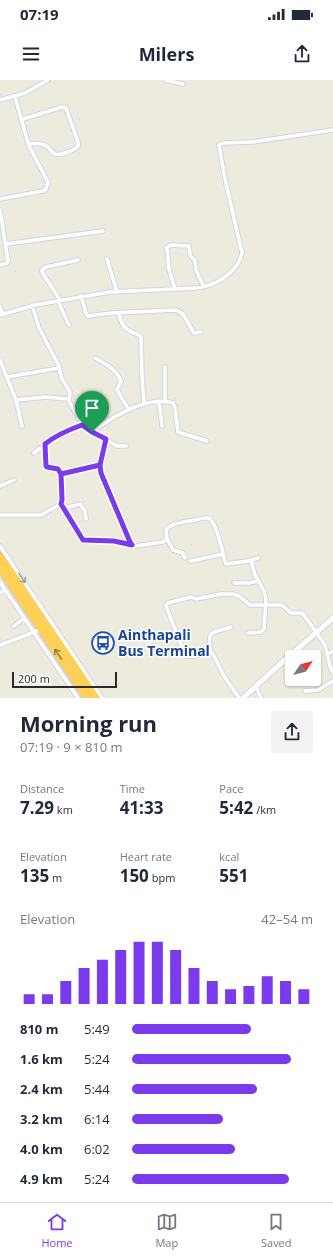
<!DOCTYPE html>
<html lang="en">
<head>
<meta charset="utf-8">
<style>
  body { margin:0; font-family:"Open Sans",sans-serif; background:#f2f2f3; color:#1f2937; height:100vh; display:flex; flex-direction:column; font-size:15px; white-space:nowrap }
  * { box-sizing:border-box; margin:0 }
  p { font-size:13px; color:#747a83 }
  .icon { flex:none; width:22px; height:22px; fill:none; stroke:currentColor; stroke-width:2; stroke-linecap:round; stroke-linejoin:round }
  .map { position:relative; height:618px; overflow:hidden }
  .drawer { display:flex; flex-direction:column; background:#fff; flex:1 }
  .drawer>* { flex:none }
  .needle { width:26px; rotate:55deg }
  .buttons { position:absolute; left:285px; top:570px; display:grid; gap:8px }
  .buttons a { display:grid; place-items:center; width:36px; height:36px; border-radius:4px; background:#fff; box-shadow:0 1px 3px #0004; font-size:20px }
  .scale { position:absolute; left:12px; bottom:10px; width:105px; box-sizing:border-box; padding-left:4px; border:2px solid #2b2b2b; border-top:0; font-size:11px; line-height:14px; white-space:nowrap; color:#2b2b2b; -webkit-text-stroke:3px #fff; paint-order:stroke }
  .pin { position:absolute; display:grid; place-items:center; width:34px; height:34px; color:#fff; margin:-41px -17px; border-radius:50% 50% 50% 0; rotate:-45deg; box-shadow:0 0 4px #0007 }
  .pin .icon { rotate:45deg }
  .round { display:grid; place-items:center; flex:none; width:42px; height:42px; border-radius:4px; background:#f2f2f3 }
  .summary { display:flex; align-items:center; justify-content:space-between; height:68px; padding:0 20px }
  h1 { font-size:22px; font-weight:700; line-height:30px }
  .stats { display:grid; grid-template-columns:repeat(3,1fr); gap:6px; height:68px; padding:4px 20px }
  .stats div { display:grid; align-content:center }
  .stats b { font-size:17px; font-weight:700 }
  .stats small { font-size:11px; font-weight:400 }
  .stats p { font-size:11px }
  .chart { height:112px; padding:8px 20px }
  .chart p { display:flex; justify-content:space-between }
  .chart svg { width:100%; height:72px; margin-top:4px; stroke:#7c3aed; stroke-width:6 }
  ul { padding:0 20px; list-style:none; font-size:13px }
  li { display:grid; grid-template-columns:64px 48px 1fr; align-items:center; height:30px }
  li i { height:10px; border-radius:5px; background:#7c3aed }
  .status { display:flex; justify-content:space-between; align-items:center; height:28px; padding:0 20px; background:#fff; direction:ltr }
  .status svg { height:11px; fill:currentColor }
  header { display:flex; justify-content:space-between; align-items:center; height:52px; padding:0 20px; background:#fff; font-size:18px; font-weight:700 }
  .tabs { display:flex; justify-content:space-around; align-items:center; height:56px; border-top:1px solid #e0e1e3; background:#fff; font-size:11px; color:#747a83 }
  .tabs a { display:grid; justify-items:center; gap:2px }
  .tabs .current { color:#7c3aed }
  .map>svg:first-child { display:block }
</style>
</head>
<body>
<div class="status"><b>07:19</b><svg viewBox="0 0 49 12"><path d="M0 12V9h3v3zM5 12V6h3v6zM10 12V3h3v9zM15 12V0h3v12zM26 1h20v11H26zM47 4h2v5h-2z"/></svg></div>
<header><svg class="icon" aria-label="menu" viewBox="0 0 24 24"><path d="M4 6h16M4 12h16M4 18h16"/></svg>Milers<svg class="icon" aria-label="share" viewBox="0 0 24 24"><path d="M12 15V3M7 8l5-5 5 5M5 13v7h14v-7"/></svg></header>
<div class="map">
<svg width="333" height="618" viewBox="0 0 333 618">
  <rect width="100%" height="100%" fill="#edebdd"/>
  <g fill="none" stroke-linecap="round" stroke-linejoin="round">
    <g stroke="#d4d2e4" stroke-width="5.5">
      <path id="street" d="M165 0 183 4
        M0 20 25 13 48 0
        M23 39 62 27 66 28 78 62V66C75 70 60 76 55 74 52 73 50 69 48 67 42 63 36 63 29 64
        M0 119 43 111 46 109 48 102 29 66 15 17
        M0 130 8 181 7 183 0 185
        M6 164 103 151
        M107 179 117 212
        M175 209 169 189 167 169V167L171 165 189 166 190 175 195 181 196 190 204 207
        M81 216 86 233 88 236 112 233 176 230 183 234 194 253 201 252
        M60 220 42 192V190L46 187 78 180
        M58 221 69 245
        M32 225 39 248 59 286 61 297 70 312 69 321 82 345 117 366H126
        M0 227 3 235
        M119 233C120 241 124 249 132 252 136 254 138 254 141 257L142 297 144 324
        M0 235 35 225 110 212 196 208C215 206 238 193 242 173L225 99 219 65 223 63 253 62 333 50
        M95 278C106 284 117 290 121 301L117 310 129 330
        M0 280 16 320 22 346
        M165 287V322
        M7 297 59 288
        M16 320 46 317 68 319
        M159 322 162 346
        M92 352C112 337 148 315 173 323L175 327 178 352 207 361
        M106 359 100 388 131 464 135 466 163 462 167 459 166 450C170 444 182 442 189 441 194 441 203 437 208 438 217 440 223 476 226 484L248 481 258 478
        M34 373 59 354 82 345
        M61 394 100 385
        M0 406 14 400
        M61 424 83 460 114 461 131 465
        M63 426 65 428 80 424 85 431 86 439
        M0 435H41L61 424 62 420 61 394 58 389 47 387 46 386 45 363
        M167 459 173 470 183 473 185 478
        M0 466 102 618
        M191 481 223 474
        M0 502 78 618
        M234 503H249L258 501
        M0 513 5 510
        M14 546 24 538
        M248 553 261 552 264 549 266 520 264 511 255 495 251 480
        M0 565 42 549
        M211 573C206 550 212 553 231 547
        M328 574 333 571
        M256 607 261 618
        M305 611 318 610 333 601
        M239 618 224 596 213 574C204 570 194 580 185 575L166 526 168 523 191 517 196 519 221 514H233L239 516 250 525H282L291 533H301L304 535 325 565 330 586 333 593"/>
    </g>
    <g stroke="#d4d2e4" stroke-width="7">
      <path id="secondary" d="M243 618 279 585 333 538"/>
    </g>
    <g stroke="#ccc" stroke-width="9">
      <path id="highway" d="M0 476 96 618
        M0 488 87 618"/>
    </g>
    <use href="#street" stroke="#fff" stroke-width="3.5"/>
    <use href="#secondary" stroke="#fff" stroke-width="5"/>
    <use href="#highway" stroke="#ffd056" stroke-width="7"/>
  </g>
  <defs><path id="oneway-shaft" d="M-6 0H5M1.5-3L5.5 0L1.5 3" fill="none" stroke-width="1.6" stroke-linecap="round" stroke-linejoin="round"/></defs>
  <use stroke="#a0a0a0" href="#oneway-shaft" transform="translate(22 498) rotate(56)"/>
  <use stroke="#957e40" href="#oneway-shaft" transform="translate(58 574) rotate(-124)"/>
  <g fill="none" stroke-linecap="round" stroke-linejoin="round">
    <g stroke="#fff" stroke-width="8">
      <path id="route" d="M92 352 82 345C68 350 56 355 45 364L46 386 47 387 58 389 61 394 100 385 101 393 106 405 130 462 132 465 114 461 83 460 61 424 62 420 61 394 100 385 106 359 92 352"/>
    </g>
    <use href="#route" stroke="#7c3aed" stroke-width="5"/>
  </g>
  <defs>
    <g id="bus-ring" transform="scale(1.15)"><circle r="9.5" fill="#fff" stroke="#1a4fb4" stroke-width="1.5"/><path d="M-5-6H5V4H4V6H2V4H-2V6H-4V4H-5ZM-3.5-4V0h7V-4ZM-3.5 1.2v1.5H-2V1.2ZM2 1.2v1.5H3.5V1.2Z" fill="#1a4fb4"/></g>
  </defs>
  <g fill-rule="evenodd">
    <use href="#bus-ring" x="103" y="563"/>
  </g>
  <g text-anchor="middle" stroke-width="3" stroke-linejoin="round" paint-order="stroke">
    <g font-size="14" font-weight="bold" fill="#164399" stroke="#fff" text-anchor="start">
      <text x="118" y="560">Ainthapali<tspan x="118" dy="16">Bus Terminal</tspan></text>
    </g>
  </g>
</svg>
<div class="buttons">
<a><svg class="needle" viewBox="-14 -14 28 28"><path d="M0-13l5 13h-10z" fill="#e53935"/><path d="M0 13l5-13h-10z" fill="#747a83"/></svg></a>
</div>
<div class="scale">200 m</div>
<div class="pin" style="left:92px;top:352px;background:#1e9e55"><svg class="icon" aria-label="arrive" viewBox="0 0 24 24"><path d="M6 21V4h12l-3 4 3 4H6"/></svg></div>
</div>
<section class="drawer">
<div class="summary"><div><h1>Morning run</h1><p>07:19 · 9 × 810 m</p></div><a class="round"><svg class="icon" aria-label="share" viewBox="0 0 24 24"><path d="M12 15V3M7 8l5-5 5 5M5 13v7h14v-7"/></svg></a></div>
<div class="stats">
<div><p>Distance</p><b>7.29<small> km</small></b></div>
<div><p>Time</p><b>41:33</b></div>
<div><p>Pace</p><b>5:42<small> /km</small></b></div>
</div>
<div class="stats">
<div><p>Elevation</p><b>135<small> m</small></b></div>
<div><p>Heart rate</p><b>150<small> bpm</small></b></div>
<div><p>kcal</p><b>551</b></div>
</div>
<div class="chart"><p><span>Elevation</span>42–54 m</p>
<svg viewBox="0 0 160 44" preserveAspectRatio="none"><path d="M5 44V38M15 44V38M25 44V30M35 44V22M45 44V17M55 44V11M65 44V6M75 44V6M85 44V11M95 44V22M105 44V30M115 44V35M125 44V33M135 44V27M145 44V30M155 44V35"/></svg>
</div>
<ul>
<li><b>810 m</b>5:49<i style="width:66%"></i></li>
<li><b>1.6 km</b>5:24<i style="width:88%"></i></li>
<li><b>2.4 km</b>5:44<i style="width:69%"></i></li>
<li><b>3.2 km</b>6:14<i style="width:50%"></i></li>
<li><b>4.0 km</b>6:02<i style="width:57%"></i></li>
<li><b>4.9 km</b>5:24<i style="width:87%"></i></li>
</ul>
</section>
<nav class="tabs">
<a class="current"><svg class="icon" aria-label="home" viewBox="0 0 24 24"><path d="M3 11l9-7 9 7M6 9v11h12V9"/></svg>Home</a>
<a><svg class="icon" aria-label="map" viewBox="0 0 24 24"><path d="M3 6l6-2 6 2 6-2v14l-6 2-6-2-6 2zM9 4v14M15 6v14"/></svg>Map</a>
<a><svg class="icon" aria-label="saved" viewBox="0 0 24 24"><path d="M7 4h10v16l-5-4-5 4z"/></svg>Saved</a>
</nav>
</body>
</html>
